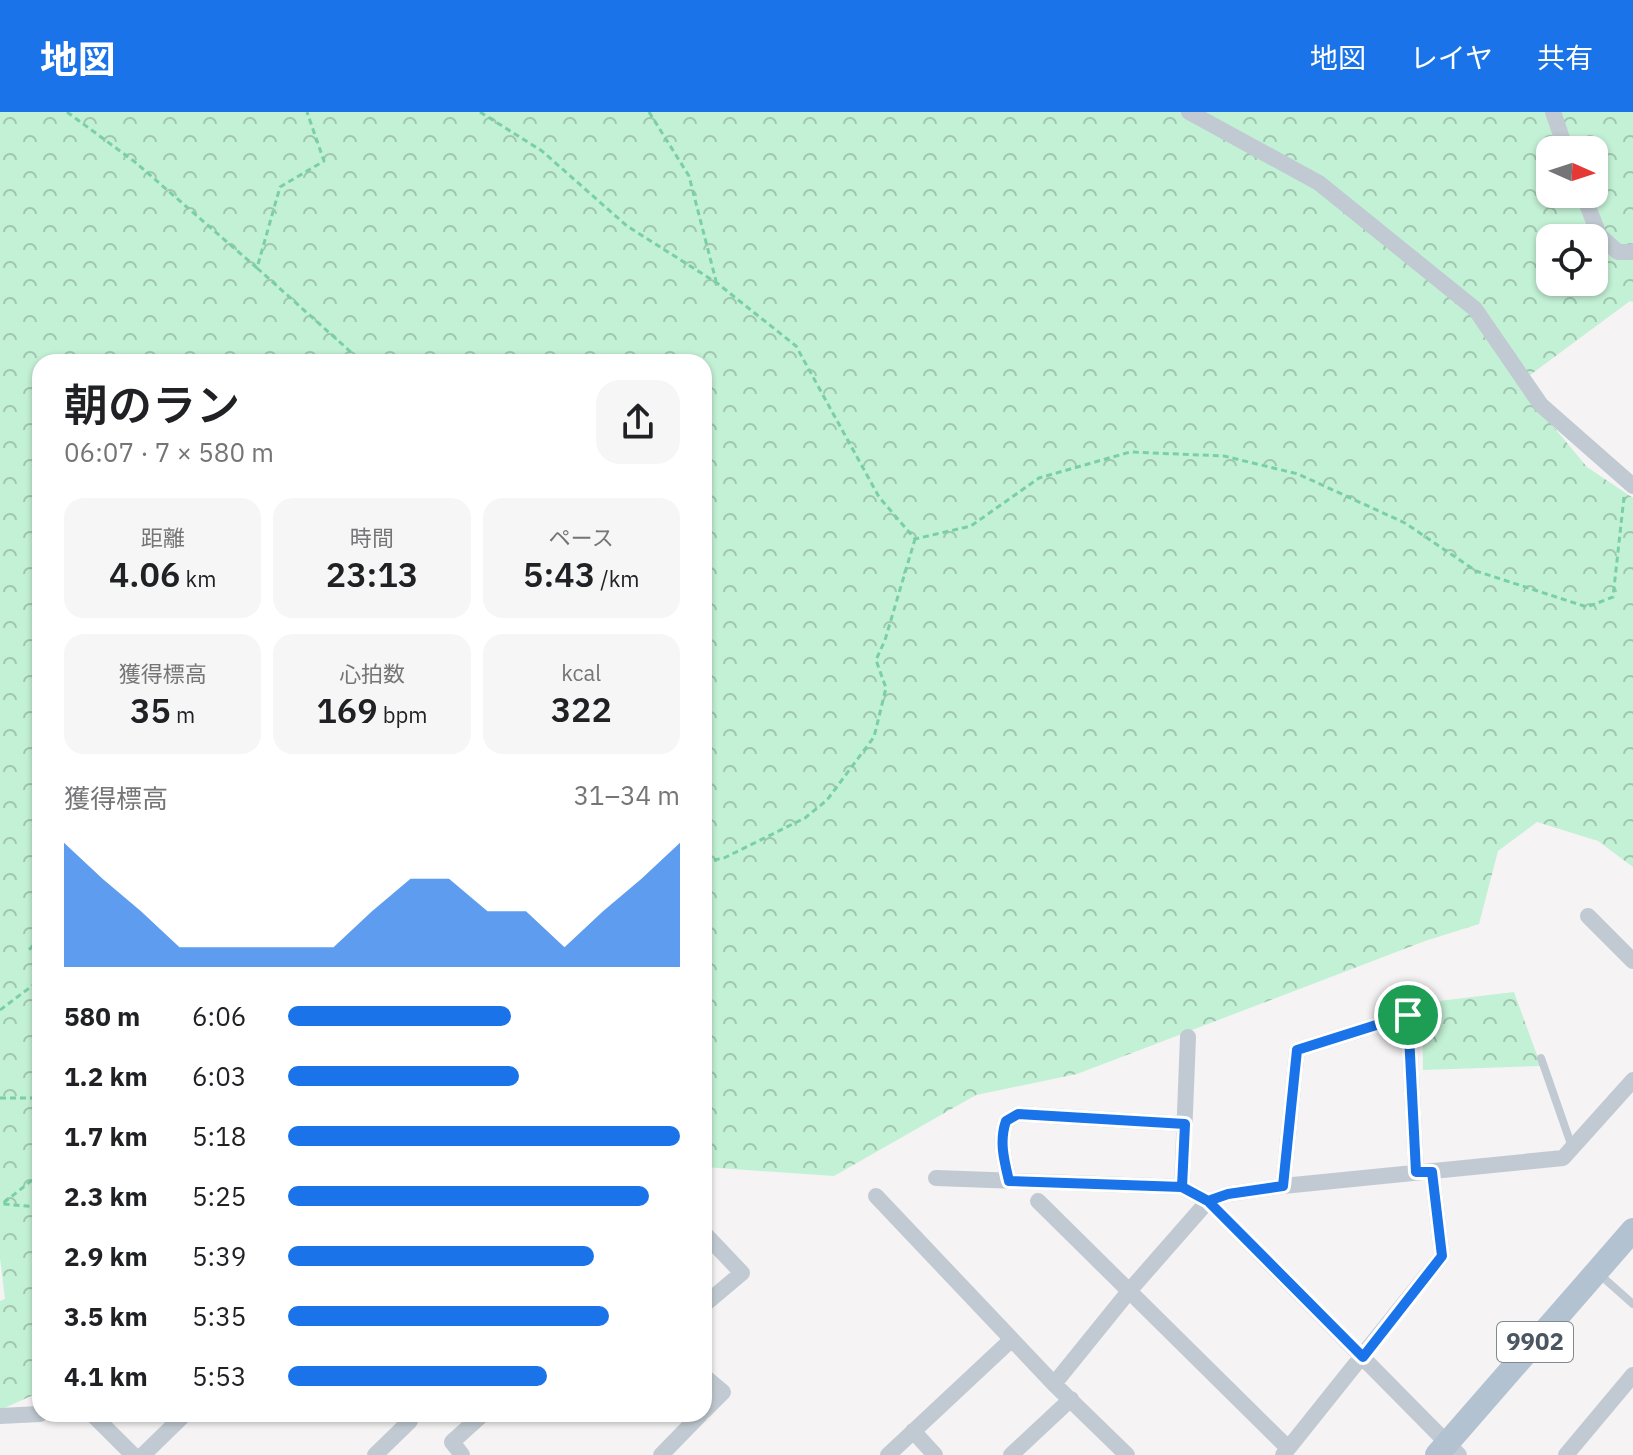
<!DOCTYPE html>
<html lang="ja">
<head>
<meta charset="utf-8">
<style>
  body { margin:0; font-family:"IBM Plex Sans","Noto Sans JP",sans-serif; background:#f6f6f6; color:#202124; height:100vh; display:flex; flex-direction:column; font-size:30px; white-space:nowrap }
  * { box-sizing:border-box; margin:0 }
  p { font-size:26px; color:#757577 }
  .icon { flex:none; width:44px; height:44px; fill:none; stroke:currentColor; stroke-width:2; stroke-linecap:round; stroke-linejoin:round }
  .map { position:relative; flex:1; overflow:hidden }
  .panel { position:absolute; left:32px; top:242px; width:680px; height:1068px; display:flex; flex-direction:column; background:#fff; border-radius:24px; box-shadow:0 2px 6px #0004 }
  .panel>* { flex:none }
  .needle { width:52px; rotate:93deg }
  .buttons { position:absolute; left:1536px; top:24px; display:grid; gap:16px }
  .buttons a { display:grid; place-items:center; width:72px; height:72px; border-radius:16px; background:#fff; box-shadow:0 2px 6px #0004; font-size:40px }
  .pin { position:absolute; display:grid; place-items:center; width:68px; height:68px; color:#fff; margin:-34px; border:4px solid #fff; border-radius:50%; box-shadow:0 2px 8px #0007 }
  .round { display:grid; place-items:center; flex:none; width:84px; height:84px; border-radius:24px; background:#f6f6f6 }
  .summary { display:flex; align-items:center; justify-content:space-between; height:136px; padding:0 32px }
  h1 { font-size:44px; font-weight:600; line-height:60px }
  .figures { display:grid; grid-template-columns:repeat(3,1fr); gap:12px; height:136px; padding:8px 32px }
  .figures div { display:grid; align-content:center; border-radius:20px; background:#f6f6f6; text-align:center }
  .figures b { font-size:34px; font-weight:600 }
  .figures small { font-size:22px; font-weight:400 }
  .figures p { font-size:22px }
  .chart { height:224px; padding:16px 32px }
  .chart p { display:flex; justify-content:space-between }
  .chart svg { width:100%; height:144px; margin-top:8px; fill:#1a73e8; opacity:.7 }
  ul { padding:0 32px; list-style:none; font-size:26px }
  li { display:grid; grid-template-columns:128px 96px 1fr; align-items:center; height:60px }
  li i { height:20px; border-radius:10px; background:#1a73e8 }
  header { display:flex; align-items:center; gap:48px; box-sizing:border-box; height:112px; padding:0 40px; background:#1a73e8; color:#fff }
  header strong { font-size:38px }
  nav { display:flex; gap:44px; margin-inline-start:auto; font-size:28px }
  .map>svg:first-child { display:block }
</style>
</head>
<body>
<header>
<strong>地図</strong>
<nav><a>地図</a><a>レイヤ</a><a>共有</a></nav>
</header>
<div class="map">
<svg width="1633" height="1343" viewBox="0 0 1633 1343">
  <defs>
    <pattern id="forest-crowns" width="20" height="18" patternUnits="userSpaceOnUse" patternTransform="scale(2)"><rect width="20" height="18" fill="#c3f1d5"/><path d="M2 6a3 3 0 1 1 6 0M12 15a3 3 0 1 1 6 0" fill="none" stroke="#a0c6b0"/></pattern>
  </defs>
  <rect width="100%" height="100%" fill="#f5f3f3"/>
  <path fill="url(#forest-crowns)" fill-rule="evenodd" d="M0 0H1633V190L1630 189 1518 272 1587 355 1633 386V755L1598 729 1537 710 1498 739 1479 812 1425 829 1077 962 976 983 834 1064 704 1055V250H40V1280L0 1298V1189L5 1187 0 1146ZM1550 38H1594V82H1550ZM1550 126H1594V170H1550Z
    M1514 880 1541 954 1423 958 1422 891Z"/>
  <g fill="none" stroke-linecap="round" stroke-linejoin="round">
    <path stroke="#7ad0a6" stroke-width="3" stroke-dasharray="6 4" stroke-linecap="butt" d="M67 0 135 50 257 156 280 75 324 49 307 0
      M480 0 542 39 627 114 717 171 796 234 879 385 915 427 971 414 1039 366 1130 340 1224 344 1298 362 1405 411 1476 459 1587 495 1613 485 1624 385
      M649 0 689 64 716 169
      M257 156 362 250
      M704 750 724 746 805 706 827 688 874 625 886 576 876 548 885 528 915 427
      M40 771 36 776 40 779
      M40 826 29 838 40 842
      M0 898 40 868
      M0 986H40
      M40 1062 2 1092 40 1095"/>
    <path stroke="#c1cad2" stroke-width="8" d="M1541 946 1572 1035
      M1598 1161 1633 1192"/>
    <path stroke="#c1cad2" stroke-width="16" d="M1189 0 1319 71 1475 197 1541 293 1633 374
      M1553 0 1566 38
      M1583 82 1599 123 1618 140H1633
      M1588 804 1633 849
      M936 1066 1182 1075 1208 1089 1228 1082 1283 1074 1563 1046 1633 968
      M1009 1069C1004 1048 999 1029 1006 1009L1018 1002 1185 1012
      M1283 1074 1297 938 1408 903 1416 1060
      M1182 1075 1188 925
      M876 1084 1054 1272 1127 1343
      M1038 1089 1288 1336
      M704 1121 742 1161 704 1193
      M704 1264 723 1280 704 1299
      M1054 1272 1130 1178 1208 1089 1459 1343
      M92 1302 133 1343
      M0 1304 40 1302
      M913 1319 935 1343
      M143 1343 185 1302
      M375 1343 410 1309
      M462 1343 452 1330 483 1302
      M661 1343 701 1302
      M888 1343 1011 1228
      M1011 1343 1071 1287
      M1283 1343 1442 1144 1432 1060
      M1566 1343 1633 1263"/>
    <path stroke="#b3c2d1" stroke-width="24" d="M1437 1343 1633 1118"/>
  </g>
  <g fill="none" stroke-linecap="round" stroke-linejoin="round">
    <g stroke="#fff" stroke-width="16">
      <path id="route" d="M1408 903 1297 938 1283 1074 1228 1082 1208 1089 1182 1075 1009 1069C1004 1048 999 1029 1006 1009L1018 1002 1185 1012 1182 1075 1208 1089 1363 1245 1442 1144 1432 1060H1416L1408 903"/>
    </g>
    <use href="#route" stroke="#1a73e8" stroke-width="10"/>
  </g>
  <g text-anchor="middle" stroke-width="7" stroke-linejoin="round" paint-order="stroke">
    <rect fill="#fff" stroke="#808990" stroke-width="2" x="1497" y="1210" width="76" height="40" rx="6"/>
    <g font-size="24" font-weight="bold" fill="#4a5661">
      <text x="1535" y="1238">9902</text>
    </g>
  </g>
</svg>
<div class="buttons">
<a><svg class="needle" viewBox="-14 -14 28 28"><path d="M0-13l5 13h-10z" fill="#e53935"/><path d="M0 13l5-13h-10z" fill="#757577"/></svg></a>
<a><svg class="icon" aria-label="locate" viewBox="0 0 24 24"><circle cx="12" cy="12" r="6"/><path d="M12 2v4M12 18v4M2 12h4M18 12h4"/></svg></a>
</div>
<div class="pin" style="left:1408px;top:903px;background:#1e9e55"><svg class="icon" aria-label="arrive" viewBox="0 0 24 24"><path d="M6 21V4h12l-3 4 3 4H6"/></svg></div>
<section class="panel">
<div class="summary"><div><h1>朝のラン</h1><p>06:07 · 7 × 580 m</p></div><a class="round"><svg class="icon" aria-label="share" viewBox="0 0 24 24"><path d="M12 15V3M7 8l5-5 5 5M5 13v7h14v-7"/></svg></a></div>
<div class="figures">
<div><p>距離</p><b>4.06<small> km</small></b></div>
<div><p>時間</p><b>23:13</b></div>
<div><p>ペース</p><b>5:43<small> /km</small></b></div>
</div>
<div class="figures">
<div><p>獲得標高</p><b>35<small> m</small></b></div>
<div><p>心拍数</p><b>169<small> bpm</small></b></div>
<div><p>kcal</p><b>322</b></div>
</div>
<div class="chart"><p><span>獲得標高</span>31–34 m</p>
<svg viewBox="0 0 160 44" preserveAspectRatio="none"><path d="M0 44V6L10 17L20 27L30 38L40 38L50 38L60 38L70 38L80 27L90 17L100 17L110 27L120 27L130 38L140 27L150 17L160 6V44z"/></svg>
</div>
<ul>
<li><b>580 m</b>6:06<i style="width:57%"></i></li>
<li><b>1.2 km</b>6:03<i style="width:59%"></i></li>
<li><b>1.7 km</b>5:18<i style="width:100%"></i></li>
<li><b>2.3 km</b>5:25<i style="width:92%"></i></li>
<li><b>2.9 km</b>5:39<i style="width:78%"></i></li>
<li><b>3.5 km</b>5:35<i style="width:82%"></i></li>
<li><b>4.1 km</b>5:53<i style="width:66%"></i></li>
</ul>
</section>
</div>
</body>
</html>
